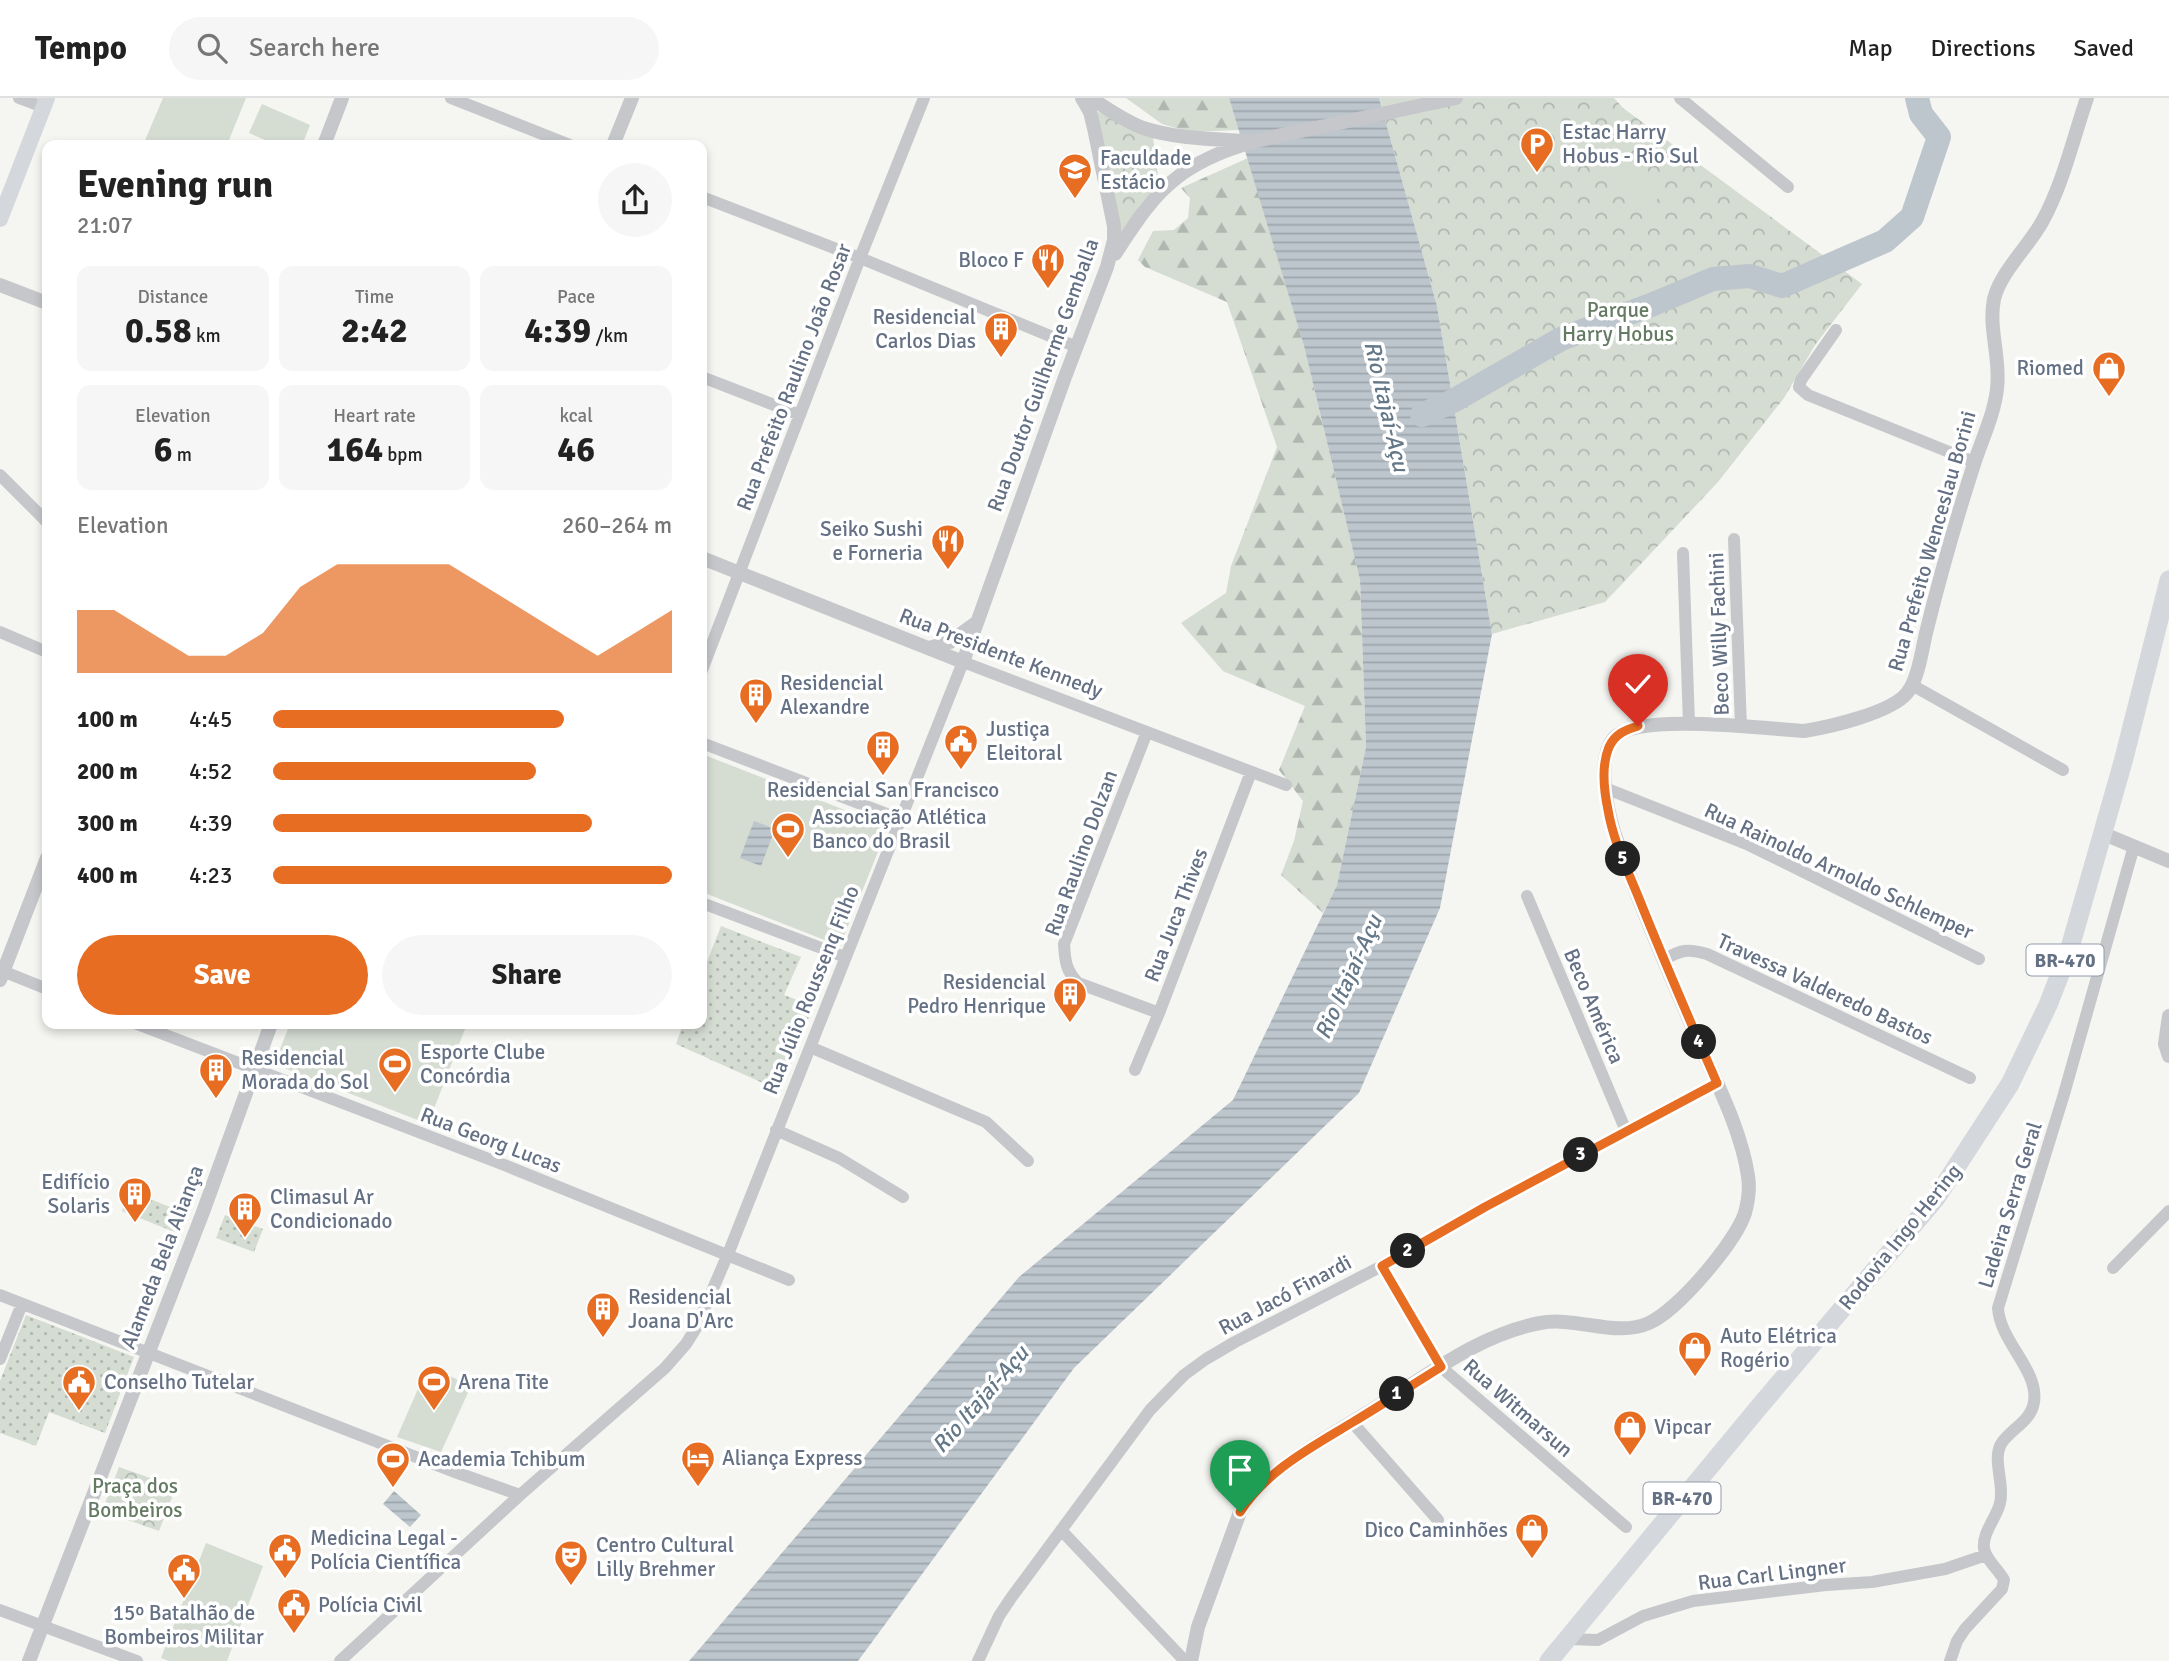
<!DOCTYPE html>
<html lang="en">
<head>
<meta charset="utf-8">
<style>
  body { margin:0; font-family:Signika,sans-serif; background:#f6f6f6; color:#222; height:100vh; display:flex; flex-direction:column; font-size:26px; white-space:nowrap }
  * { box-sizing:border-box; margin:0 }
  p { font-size:23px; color:#767676 }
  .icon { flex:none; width:38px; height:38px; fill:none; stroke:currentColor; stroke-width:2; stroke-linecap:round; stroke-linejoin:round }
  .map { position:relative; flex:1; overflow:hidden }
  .side { position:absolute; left:42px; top:42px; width:665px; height:889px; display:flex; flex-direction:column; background:#fff; border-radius:14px; box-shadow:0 4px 10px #0003 }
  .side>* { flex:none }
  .pin { position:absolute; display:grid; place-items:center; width:60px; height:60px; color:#fff; margin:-72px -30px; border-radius:50% 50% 50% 0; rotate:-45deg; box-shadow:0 0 7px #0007 }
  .pin .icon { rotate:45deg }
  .km { position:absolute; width:35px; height:35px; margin:-18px; border-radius:50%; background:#222; color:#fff; font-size:19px; line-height:35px; text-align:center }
  .round { display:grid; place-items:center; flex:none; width:74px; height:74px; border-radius:37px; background:#f6f6f6 }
  .overview { display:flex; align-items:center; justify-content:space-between; height:119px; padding:0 35px }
  h1 { font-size:38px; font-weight:800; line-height:52px }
  .figures { display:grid; grid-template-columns:repeat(3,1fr); gap:10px; height:119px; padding:7px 35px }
  .figures div { display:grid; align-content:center; border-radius:14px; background:#f6f6f6; text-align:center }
  .figures b { font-size:35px; font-weight:800 }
  .figures small { font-size:19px; font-weight:400 }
  .figures p { font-size:19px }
  .chart { height:196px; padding:14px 35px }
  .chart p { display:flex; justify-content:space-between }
  .chart svg { width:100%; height:126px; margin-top:7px; fill:#e66d21; opacity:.7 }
  .cta { display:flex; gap:14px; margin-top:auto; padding:14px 35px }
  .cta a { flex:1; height:80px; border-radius:42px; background:#e66d21; color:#fff; font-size:28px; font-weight:800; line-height:80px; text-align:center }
  .cta a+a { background:#f6f6f6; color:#222 }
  ul { padding:0 35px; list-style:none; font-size:23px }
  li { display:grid; grid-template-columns:112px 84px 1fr; align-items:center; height:52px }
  li i { height:18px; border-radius:9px; background:#e66d21 }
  header { display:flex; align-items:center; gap:42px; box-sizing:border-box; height:98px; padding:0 35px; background:#fff; border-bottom:2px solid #e0e0e0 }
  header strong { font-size:33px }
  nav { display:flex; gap:38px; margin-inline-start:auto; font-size:24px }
  .search { width:490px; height:63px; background:#f6f6f6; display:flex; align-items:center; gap:18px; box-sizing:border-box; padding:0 24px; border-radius:38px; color:#767676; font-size:26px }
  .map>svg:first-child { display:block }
</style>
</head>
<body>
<header>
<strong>Tempo</strong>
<div class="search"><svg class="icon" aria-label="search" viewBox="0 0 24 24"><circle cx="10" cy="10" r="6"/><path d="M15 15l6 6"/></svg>Search here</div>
<nav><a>Map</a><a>Directions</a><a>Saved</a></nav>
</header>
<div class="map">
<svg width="2169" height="1563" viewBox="0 0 2169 1563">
  <defs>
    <pattern id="grass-dots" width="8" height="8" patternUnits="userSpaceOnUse" patternTransform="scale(1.75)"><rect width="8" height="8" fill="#d5dcd2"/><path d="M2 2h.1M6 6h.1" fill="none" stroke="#b0b7b0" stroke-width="1.8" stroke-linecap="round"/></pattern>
    <pattern id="forest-firs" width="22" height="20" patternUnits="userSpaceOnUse" patternTransform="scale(1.75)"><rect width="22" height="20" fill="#d5dcd2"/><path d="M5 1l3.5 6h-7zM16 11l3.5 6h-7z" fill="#b0b7b0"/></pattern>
    <pattern id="park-crowns" width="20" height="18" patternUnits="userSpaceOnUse" patternTransform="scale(1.75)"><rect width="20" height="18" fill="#d5dcd2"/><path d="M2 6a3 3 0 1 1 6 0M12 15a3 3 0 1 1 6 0" fill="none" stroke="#b0b7b0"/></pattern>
    <pattern id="water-rules" width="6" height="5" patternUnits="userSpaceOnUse" patternTransform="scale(1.75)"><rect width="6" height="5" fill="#bec6cd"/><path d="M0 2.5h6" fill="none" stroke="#9ea5ac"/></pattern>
  </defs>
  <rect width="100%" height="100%" fill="#f5f5f1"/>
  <path fill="url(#grass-dots)" d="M721 828 801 859 784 897 813 908 781 993 676 946 683 926H702V877Z
    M130 1093 185 1115 177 1135 122 1113Z
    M225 1117 263 1131 254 1154 216 1140Z
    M26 1217 134 1259 105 1335 49 1314 36 1348 0 1335V1283Z"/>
  <path fill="url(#forest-firs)" d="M1126 0H1229L1239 32 1189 34 1162 26Z
    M1248 60 1304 248 1360 482 1366 649 1337 787 1323 815 1281 777 1294 743 1303 703 1279 672 1305 608 1223 573 1181 525 1226 495 1231 468 1277 349 1227 204 1145 169 1138 162 1153 133 1174 132 1188 120 1190 100 1181 90Z"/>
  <path fill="url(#park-crowns)" d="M1379 0H1614L1623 10 1862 186 1815 247 1784 300 1718 384 1605 504 1492 536 1437 208Z
    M1096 13 1153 39 1159 86 1140 107 1118 149 1119 127 1101 30 1094 15Z
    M119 1369 176 1389 159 1433 102 1413Z"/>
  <path fill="#d5dcd2" d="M163 0H246L227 47H143Z
    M262 6 310 27 302 47H277L249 35Z
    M1628 53 1667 92 1643 115 1604 75Z
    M702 656 888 729 840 848 702 794Z
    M290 926H467L428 1026 274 966Z
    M428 1268 471 1288 441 1354 397 1339Z
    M206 1445 263 1468 227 1563H169L161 1560Z"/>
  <path fill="url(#water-rules)" d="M1229 0H1379L1437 208 1492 536 1440 810 1359 995 1074 1270 858 1563H689L1019 1179 1233 1002 1337 787 1366 649 1360 482 1304 248Z
    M754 723 775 731 761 768 740 760Z
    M394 1393 421 1417 410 1429 383 1406Z"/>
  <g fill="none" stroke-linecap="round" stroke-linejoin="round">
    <path stroke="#bec6cd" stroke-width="24" d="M1422 317 1453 303 1561 241 1651 207 1713 181 1750 178 1782 188 1885 143 1912 119 1939 39 1921 16 1917 0"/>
    <path stroke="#c5c7cb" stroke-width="12" d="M19 0 43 9
      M451 0 570 47
      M1680 0 1788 89
      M702 99 860 160 1077 249
      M1836 232 1801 282 1799 289 1808 297 1974 364
      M702 279 800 317
      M0 377 47 424
      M1734 441 1741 629
      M1683 455 1689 626
      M0 534 47 554
      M702 572 860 160 924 0
      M1912 587 2063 672
      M1147 634 1064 846C1065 863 1066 873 1078 885L1159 915
      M702 645 900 721
      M1605 690 1749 747 1979 861
      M1527 798 1626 1033
      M702 805 845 859
      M1663 862C1681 852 1687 850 1707 856L1970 980
      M0 872 47 891
      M137 926 507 1068 789 1182
      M810 949 986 1024 1028 1063
      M1135 972 1159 915 1251 674
      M776 1032 839 1060 903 1099
      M1382 1168 1441 1269 1626 1429
      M2113 1170 2169 1113
      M0 1197 452 1373 520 1397
      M0 1261 22 1206
      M1352 1324 1438 1422
      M1061 1432 1185 1563
      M0 1512 137 1563
      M1567 1541 1598 1542 1643 1518 1693 1503 1826 1487 1872 1484 1945 1471 1986 1457
      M340 1563 520 1397 665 1270 686 1246 696 1230 728 1156 963 564 1286 687
      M978 1563 999 1518 1011 1500 1150 1312 1184 1277 1206 1261 1235 1244 1382 1168 1485 1109 1717 985
      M1950 1563 1957 1543 1965 1531 2002 1491 2004 1482C1999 1472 1985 1461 1984 1450 1982 1435 1997 1419 2000 1405 2005 1387 1992 1362 2001 1346 2010 1331 2031 1324 2034 1304 2039 1272 2000 1244 1998 1210L2064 996 2134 748"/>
    <path stroke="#c5c7cb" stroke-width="14" d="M1091 0C1107 11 1125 23 1143 30 1177 41 1212 41 1247 43
      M324 47 342 0
      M613 47 632 0
      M1115 156C1134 127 1151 99 1179 78 1221 47 1275 38 1325 28 1369 19 1412 9 1456 0
      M0 187 47 205
      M702 460 963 564 1065 279 1107 169 1114 142V128L1094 30 1090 14 1082 0
      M929 550 950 544 976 525
      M2104 736 2169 763
      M0 882 47 760
      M2169 918 2165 946 2169 958
      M29 1563 203 1114 271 926
      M1191 1563 1198 1529 1240 1414C1247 1404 1253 1394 1263 1385 1297 1355 1338 1333 1377 1309 1428 1277 1480 1236 1540 1225 1576 1218 1616 1240 1649 1225 1678 1212 1735 1145 1745 1115 1748 1104 1750 1090 1748 1078 1741 1031 1716 984 1697 940 1668 872 1638 804 1614 734 1607 710 1596 662 1614 640 1636 614 1768 631 1804 633 1829 629 1891 615 1907 595 1918 582 1922 552 1926 535 1940 478 1956 422 1974 366 1982 341 1994 317 1997 291 2001 260 1988 231 1994 201 2000 175 2028 149 2042 124 2063 86 2073 41 2087 0"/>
    <path stroke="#d4d7dc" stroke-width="16" d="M0 121 47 0"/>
    <path stroke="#d4d7dc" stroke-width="19" d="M1549 1563 1759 1309 1936 1100 2010 986 2048 907 2069 853 2123 664 2169 482"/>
  </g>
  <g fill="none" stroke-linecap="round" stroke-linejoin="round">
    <g stroke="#fff" stroke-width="14">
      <path id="route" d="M1240 1414C1267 1372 1312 1349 1353 1324 1383 1306 1412 1287 1441 1269L1382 1168 1485 1109 1717 985C1690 923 1663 861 1638 798 1627 771 1613 742 1608 712 1604 693 1601 668 1609 649 1615 636 1625 632 1638 628"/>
    </g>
    <use href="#route" stroke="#e66d21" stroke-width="9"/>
  </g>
  <defs>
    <g id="parking-pin" transform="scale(1.75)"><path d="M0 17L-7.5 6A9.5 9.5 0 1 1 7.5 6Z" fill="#e66d21" stroke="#fff"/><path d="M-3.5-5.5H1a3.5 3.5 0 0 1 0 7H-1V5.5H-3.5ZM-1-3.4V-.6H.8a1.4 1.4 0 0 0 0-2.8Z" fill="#fff"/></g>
    <g id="university-pin" transform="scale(1.75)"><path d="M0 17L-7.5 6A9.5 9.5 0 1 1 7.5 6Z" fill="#e66d21" stroke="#fff"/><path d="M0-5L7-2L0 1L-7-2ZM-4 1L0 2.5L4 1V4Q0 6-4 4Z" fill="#fff"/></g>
    <g id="restaurant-pin" transform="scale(1.75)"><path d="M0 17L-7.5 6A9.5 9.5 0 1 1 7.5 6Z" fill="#e66d21" stroke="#fff"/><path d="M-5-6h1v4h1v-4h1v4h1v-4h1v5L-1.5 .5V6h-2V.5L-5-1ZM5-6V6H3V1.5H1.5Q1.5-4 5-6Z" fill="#fff"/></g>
    <g id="building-pin" transform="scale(1.75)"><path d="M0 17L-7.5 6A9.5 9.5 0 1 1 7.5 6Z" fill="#e66d21" stroke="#fff"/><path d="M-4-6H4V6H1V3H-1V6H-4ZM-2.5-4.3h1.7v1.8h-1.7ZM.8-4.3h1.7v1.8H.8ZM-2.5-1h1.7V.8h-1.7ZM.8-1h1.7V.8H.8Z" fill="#fff"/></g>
    <g id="shop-pin" transform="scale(1.75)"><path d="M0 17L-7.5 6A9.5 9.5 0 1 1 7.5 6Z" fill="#e66d21" stroke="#fff"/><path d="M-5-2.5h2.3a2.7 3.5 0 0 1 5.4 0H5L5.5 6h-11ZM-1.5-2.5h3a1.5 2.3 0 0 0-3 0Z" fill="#fff"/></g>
    <g id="civic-pin" transform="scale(1.75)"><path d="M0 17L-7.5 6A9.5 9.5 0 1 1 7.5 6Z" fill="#e66d21" stroke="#fff"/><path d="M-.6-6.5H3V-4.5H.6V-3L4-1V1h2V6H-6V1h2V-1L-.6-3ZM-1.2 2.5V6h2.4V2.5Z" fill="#fff"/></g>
    <g id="stadium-pin" transform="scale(1.75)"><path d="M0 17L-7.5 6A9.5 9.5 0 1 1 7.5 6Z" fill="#e66d21" stroke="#fff"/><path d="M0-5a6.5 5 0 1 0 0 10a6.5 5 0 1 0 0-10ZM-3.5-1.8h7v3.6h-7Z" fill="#fff"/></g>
    <g id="hotel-pin" transform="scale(1.75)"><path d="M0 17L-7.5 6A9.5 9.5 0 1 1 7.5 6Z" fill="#e66d21" stroke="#fff"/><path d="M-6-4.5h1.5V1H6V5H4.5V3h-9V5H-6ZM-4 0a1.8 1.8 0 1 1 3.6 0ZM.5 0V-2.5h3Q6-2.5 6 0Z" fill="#fff"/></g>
    <g id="theatre-pin" transform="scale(1.75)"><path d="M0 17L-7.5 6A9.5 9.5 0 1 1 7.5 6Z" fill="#e66d21" stroke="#fff"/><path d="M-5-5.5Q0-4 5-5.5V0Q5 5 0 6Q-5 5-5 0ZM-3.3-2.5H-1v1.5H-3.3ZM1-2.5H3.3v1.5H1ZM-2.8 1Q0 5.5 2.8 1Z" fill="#fff"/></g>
  </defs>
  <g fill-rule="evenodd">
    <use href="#parking-pin" x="1537" y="46"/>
    <use href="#university-pin" x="1075" y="72"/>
    <use href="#restaurant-pin" x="1048" y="162"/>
    <use href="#building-pin" x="1001" y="231"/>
    <use href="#shop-pin" x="2109" y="270"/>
    <use href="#restaurant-pin" x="948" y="443"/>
    <use href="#building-pin" x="756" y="597"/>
    <use href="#civic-pin" x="961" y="643"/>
    <use href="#building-pin" x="883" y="649"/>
    <use href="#stadium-pin" x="788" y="731"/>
    <use href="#building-pin" x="1070" y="896"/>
    <use href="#stadium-pin" x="395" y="966"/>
    <use href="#building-pin" x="216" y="972"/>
    <use href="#building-pin" x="135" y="1096"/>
    <use href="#building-pin" x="245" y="1111"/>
    <use href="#building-pin" x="603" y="1211"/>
    <use href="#shop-pin" x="1695" y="1250"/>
    <use href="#civic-pin" x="79" y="1284"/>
    <use href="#stadium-pin" x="434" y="1284"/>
    <use href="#shop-pin" x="1630" y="1329"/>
    <use href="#hotel-pin" x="698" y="1360"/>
    <use href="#stadium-pin" x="393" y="1361"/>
    <use href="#shop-pin" x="1532" y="1432"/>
    <use href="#civic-pin" x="285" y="1452"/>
    <use href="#theatre-pin" x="571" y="1459"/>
    <use href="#civic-pin" x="184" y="1472"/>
    <use href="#civic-pin" x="294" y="1507"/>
  </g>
  <g text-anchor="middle" stroke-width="7" stroke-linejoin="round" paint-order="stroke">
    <g fill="#fff" stroke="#929ba8" stroke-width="2">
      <rect x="2026.5" y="846.5" width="77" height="31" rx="5"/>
      <rect x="1643.5" y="1384.5" width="77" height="31" rx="5"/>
    </g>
    <g font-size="19" font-weight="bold" fill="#647083">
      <text x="2065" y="869">BR-470</text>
      <text x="1682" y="1407">BR-470</text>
    </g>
    <g font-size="21" fill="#647083" stroke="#fff" text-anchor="start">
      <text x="1562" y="41">Estac Harry<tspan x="1562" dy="24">Hobus - Rio Sul</tspan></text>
      <text x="1100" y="67">Faculdade<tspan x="1100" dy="24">Estácio</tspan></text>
      <text x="1024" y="169" text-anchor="end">Bloco F</text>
      <text x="976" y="226" text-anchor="end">Residencial<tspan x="976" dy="24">Carlos Dias</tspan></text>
      <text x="2084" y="277" text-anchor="end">Riomed</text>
      <text x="923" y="438" text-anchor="end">Seiko Sushi<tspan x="923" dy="24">e Forneria</tspan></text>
      <text x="780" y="592">Residencial<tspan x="780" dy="24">Alexandre</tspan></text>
      <text x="986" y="638">Justiça<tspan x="986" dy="24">Eleitoral</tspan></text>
      <text x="883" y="699" text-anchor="middle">Residencial San Francisco</text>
      <text x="812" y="726">Associação Atlética<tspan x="812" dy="24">Banco do Brasil</tspan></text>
      <text x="1046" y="891" text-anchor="end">Residencial<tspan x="1046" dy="24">Pedro Henrique</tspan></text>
      <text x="420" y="961">Esporte Clube<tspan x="420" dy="24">Concórdia</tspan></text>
      <text x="241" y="967">Residencial<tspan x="241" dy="24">Morada do Sol</tspan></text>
      <text x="110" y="1091" text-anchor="end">Edifício<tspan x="110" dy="24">Solaris</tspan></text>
      <text x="270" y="1106">Climasul Ar<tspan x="270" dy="24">Condicionado</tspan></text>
      <text x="628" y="1206">Residencial<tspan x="628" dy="24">Joana D'Arc</tspan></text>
      <text x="1720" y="1245">Auto Elétrica<tspan x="1720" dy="24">Rogério</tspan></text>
      <text x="104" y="1291">Conselho Tutelar</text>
      <text x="458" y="1291">Arena Tite</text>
      <text x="1654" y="1336">Vipcar</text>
      <text x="722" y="1367">Aliança Express</text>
      <text x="418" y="1368">Academia Tchibum</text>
      <text x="1508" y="1439" text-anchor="end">Dico Caminhões</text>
      <text x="310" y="1447">Medicina Legal -<tspan x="310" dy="24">Polícia Científica</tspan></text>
      <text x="596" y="1454">Centro Cultural<tspan x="596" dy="24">Lilly Brehmer</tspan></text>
      <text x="318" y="1514">Polícia Civil</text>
      <text x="184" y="1522" text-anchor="middle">15º Batalhão de<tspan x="184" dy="24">Bombeiros Militar</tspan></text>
    </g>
    <g font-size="21" fill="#647a62" stroke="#fff">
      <text x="1618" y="219">Parque<tspan x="1618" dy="24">Harry Hobus</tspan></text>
      <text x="135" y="1395">Praça dos<tspan x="135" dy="24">Bombeiros</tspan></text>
    </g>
    <g font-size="21" fill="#647083" stroke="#fff">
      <text transform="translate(1043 277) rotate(-70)" y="7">Rua Doutor Guilherme Gemballa</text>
      <text transform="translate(794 279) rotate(-69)" y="7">Rua Prefeito Raulino João Rosar</text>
      <text transform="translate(1932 443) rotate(-74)" y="7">Rua Prefeito Wenceslau Borini</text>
      <text transform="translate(1719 536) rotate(-92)" y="7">Beco Willy Fachini</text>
      <text transform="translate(1001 555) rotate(21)" y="7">Rua Presidente Kennedy</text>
      <text transform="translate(1081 755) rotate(-70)" y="7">Rua Raulino Dolzan</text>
      <text transform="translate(1839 773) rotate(25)" y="7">Rua Rainoldo Arnoldo Schlemper</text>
      <text transform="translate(1176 817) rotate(-69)" y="7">Rua Juca Thives</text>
      <text transform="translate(1825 891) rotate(25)" y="7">Travessa Valderedo Bastos</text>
      <text transform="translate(811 892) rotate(-68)" y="7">Rua Júlio Roussenq Filho</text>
      <text transform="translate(1594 908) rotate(67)" y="7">Beco América</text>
      <text transform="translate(491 1042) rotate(21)" y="7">Rua Georg Lucas</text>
      <text transform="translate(2010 1107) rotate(-73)" y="7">Ladeira Serra Geral</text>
      <text transform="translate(1900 1139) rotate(-51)" y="7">Rodovia Ingo Hering</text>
      <text transform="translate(162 1159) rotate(-69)" y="7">Alameda Bela Aliança</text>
      <text transform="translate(1285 1197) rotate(-28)" y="7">Rua Jacó Finardi</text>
      <text transform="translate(1518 1310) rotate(41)" y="7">Rua Witmarsun</text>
      <text transform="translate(1772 1476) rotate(-7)" y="7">Rua Carl Lingner</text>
    </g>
    <g font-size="23" font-style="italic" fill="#647887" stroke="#fff">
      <text transform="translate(1387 308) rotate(77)" y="8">Rio Itajaí-Açu</text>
      <text transform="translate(1348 879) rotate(-66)" y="8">Rio Itajaí-Açu</text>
      <text transform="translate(980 1301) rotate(-49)" y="8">Rio Itajaí-Açu</text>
    </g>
  </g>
</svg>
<div class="pin" style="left:1240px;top:1414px;background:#1e9e55"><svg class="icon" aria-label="arrive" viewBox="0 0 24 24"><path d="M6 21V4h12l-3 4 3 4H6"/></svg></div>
<div class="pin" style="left:1638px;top:628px;background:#d93025"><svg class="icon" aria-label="check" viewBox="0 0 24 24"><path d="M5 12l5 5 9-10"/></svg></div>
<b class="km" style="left:1397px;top:1296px">1</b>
<b class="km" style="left:1408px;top:1153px">2</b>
<b class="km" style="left:1581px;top:1057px">3</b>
<b class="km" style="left:1699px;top:944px">4</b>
<b class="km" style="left:1623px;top:761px">5</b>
<section class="side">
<div class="overview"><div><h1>Evening run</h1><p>21:07</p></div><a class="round"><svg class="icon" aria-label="share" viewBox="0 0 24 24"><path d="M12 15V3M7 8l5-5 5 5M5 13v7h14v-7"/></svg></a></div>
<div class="figures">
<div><p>Distance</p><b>0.58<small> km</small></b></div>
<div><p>Time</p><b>2:42</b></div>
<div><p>Pace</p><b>4:39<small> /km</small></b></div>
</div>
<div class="figures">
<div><p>Elevation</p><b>6<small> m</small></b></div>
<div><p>Heart rate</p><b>164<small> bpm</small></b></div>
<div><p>kcal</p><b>46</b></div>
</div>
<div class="chart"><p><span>Elevation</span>260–264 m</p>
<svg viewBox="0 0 160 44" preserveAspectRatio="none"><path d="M0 44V22L10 22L20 30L30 38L40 38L50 30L60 14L70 6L80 6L90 6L100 6L110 14L120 22L130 30L140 38L150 30L160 22V44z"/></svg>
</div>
<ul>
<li><b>100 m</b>4:45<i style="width:73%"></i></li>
<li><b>200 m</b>4:52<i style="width:66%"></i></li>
<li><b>300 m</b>4:39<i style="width:80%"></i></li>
<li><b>400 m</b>4:23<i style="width:100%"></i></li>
</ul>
<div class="cta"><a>Save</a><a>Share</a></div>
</section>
</div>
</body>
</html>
